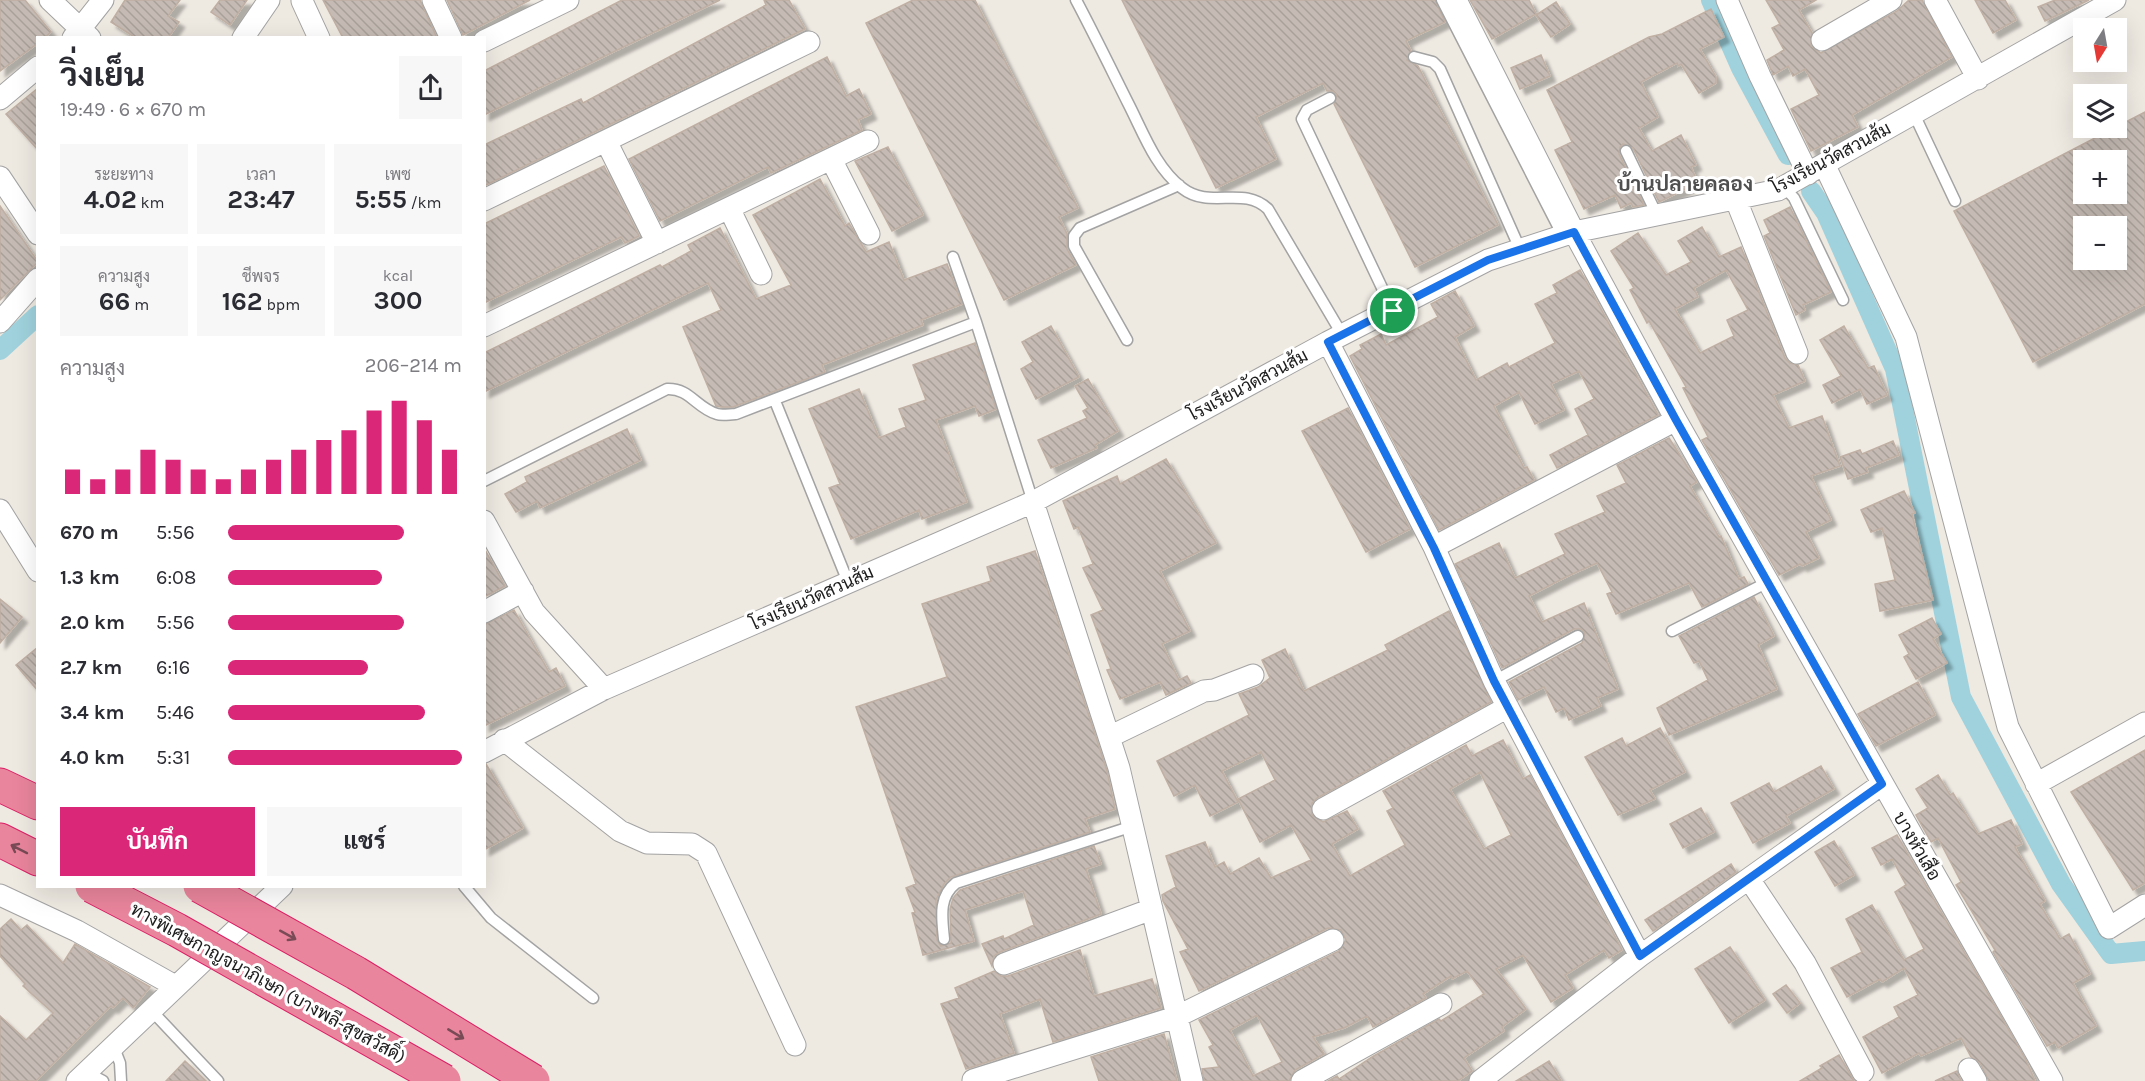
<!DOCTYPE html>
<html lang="th">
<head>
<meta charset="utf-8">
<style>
  body { margin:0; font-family:Karla,Sarabun,sans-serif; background:#f7f7f7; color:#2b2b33; height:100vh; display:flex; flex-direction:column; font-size:22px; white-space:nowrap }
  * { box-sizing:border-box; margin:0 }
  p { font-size:20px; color:#7c7c81 }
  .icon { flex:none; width:33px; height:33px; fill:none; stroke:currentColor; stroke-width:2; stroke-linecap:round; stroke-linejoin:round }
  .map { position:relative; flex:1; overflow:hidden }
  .side { position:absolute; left:36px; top:36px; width:450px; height:852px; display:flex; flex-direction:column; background:#fff; border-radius:0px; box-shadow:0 6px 24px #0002 }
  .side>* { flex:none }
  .needle { width:39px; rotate:191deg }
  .controls { position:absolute; left:2073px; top:18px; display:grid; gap:12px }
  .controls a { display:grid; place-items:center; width:54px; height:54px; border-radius:0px; background:#fff; box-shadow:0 6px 24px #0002; font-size:30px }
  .pin { position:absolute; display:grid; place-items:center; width:51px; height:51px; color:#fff; margin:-26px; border:3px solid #fff; border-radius:50%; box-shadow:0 2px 6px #0007 }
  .round { display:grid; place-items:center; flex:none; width:63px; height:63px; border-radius:0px; background:#f7f7f7 }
  .overview { display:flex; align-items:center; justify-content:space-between; height:102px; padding:0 24px }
  h1 { font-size:33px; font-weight:700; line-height:45px }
  .figures { display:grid; grid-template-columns:repeat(3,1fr); gap:9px; height:102px; padding:6px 24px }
  .figures div { display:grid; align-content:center; border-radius:0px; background:#f7f7f7; text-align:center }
  .figures b { font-size:26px; font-weight:700 }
  .figures small { font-size:16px; font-weight:400 }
  .figures p { font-size:16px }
  .chart { height:168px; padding:12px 24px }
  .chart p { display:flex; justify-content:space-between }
  .chart svg { width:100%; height:108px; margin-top:6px; stroke:#db2777; stroke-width:6 }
  .button { display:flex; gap:12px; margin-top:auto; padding:12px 24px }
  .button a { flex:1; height:69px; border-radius:0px; background:#db2777; color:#fff; font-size:24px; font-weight:700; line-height:69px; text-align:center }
  .button a+a { background:#f7f7f7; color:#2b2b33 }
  ul { padding:0 24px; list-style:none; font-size:20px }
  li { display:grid; grid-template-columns:96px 72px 1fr; align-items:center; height:45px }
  li i { height:15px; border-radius:8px; background:#db2777 }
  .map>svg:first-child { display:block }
</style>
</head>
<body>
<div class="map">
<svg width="2145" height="1081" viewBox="0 0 2145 1081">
  <defs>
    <pattern id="building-back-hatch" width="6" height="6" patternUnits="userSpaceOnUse" patternTransform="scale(1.5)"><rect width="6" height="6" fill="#c5bbb4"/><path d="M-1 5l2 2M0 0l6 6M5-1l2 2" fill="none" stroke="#a9a09a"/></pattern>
    <filter id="shadow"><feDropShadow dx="5.5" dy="5.5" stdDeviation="1.5" flood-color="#0004"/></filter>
  </defs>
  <rect width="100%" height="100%" fill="#eee9e1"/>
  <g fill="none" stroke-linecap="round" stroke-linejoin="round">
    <path stroke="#9fd2dd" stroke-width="20" d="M1711 0 1741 68 1788 155
      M1811 191 1826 213 1895 369 1961 697 2061 884 2111 954 2145 951
      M0 350 38 315"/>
  </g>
  <path fill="url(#building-back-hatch)" stroke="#c0afa3" stroke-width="1.5" fill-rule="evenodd" filter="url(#shadow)" d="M0 0H25L51 32 44 38H38V43L0 71Z
    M125 0H180L168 16 179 22 168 38H136L111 22Z
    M220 0H247L230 25 211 12Z
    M323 0H420L437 38H343Z
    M447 0H530L463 35Z
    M622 0H720L484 115V71Z
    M764 0H789L805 29 484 186V145L581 99 583 103 766 5Z
    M913 0H975L1078 208 1059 217 1067 234V249L1076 265 1004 300 866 23Z
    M1122 0H1435L1445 22 1406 41 1411 51 1407 60 1418 66 1498 225 1415 267 1334 104 1337 95 1333 91H1327L1323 83 1256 117 1276 159 1216 188Z
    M1470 0H1529L1536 14 1492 39Z
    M1766 0H1816L1799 10 1812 33 1811 46 1821 53 1897 11 1909 0H1922L1952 57 1852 115 1858 127 1811 151 1791 109 1819 95 1805 69 1793 76 1788 66 1773 75 1767 60 1784 50 1772 28 1780 24Z
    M1975 0H2005L2016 20 1993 33Z
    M2055 0H2089L2045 21 2038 7Z
    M1556 2 1570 24 1551 37 1536 15Z
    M1711 9 1724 37 1700 49 1716 77V83L1699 93 1681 64 1678 66 1677 63 1641 82 1658 117 1639 128 1652 151 1681 135 1696 165 1691 167 1698 183 1659 202 1633 148 1623 144 1620 147 1619 154 1644 205 1633 207 1631 203 1621 208 1615 195 1584 209 1555 150 1572 142 1547 90 1649 37 1662 34Z
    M1541 55 1550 76 1520 89 1511 68Z
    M827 57 846 96 859 89 871 114 858 120 862 130 771 173 768 167 660 221 629 159Z
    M38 88V150L6 114Z
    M2145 112V304L2033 362 1954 211ZM2084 160H2116V194H2084ZM2084 226H2116V260H2084Z
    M888 147 923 215 892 231 855 161Z
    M604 166 639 236 625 243 621 237 484 303V224Z
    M820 179 845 226 849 223 866 252 889 242 904 280 947 264 962 304 921 320 923 325 822 365 825 372 733 407H722L716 406 683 327 721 310 708 283 484 392V353L660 265 662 267 691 251 688 245 720 228 756 299 791 285 753 215Z
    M0 206 38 262 0 300Z
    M1790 207 1831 292 1803 305 1805 310 1796 315 1764 236 1770 233 1764 220Z
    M1702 227 1719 257 1741 247 1785 358 1790 363 1798 365 1805 381 1773 395 1789 428 1822 416 1840 466 1811 476 1831 520 1806 532 1819 558 1802 566 1800 564 1779 575 1702 440 1708 437 1683 388 1686 387 1649 321 1647 323 1630 290 1634 288 1611 251 1638 233 1666 275 1691 262 1678 241ZM1726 270 1748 310 1727 320 1734 336 1700 353 1675 309 1698 297 1694 288Z
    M1580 270 1658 415 1557 468 1550 455 1588 435 1575 409 1594 399 1579 371 1551 384 1564 410 1535 424 1519 392 1494 406 1524 468 1527 467 1534 480 1439 530 1350 356 1362 349 1360 345 1381 334 1386 345 1438 317 1431 304 1455 291 1474 326 1455 337 1476 380 1507 363 1509 367 1555 343 1535 304 1557 293 1553 285Z
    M1051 326 1079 377 1036 399 1021 369 1033 362 1022 342Z
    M1844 326 1868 368 1874 366 1887 395 1867 404 1860 389 1832 403 1823 385 1841 376 1820 340Z
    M975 343 996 409 979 416 975 406 936 420 967 502 922 519 919 510 851 539 829 488 840 484 809 409 859 389 879 438 906 427 899 409 926 400 913 365Z
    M1088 379 1118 431 1095 445 1097 448 1051 468 1038 440 1087 418 1083 411 1088 408 1075 386Z
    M1348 408 1410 529 1366 552 1302 431Z
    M627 429 641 460 540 508 537 501 516 512 505 494 527 482 525 477Z
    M1669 438 1697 482 1690 486 1719 537 1721 536 1739 579 1744 577 1748 584 1702 607 1689 583 1616 614 1607 594 1612 592 1597 563 1568 576 1529 596 1542 622 1584 603 1618 689 1597 698 1601 706 1569 720 1564 708 1556 712 1544 687 1518 700 1509 682 1582 643 1585 633 1581 629H1574L1502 668 1455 564 1499 543 1515 578 1565 554 1555 534 1605 512 1597 496 1626 483 1617 465Z
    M1893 441 1899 455 1866 468 1868 472 1848 479 1840 457 1860 450 1862 454Z
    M1166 459 1216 543 1160 571 1190 631 1162 644 1179 680 1187 676 1191 683 1166 695 1160 682 1120 699 1107 670 1111 669 1091 615 1103 610 1083 568 1093 564 1078 527 1074 529 1063 501 1117 476 1120 484Z
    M1904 491 1915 513 1912 514 1933 600 1880 611 1875 584 1895 580 1882 528 1871 532 1861 510Z
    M484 548 505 586 484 597Z
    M1035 551 1107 771 1115 809 1085 819 1090 832 951 877 944 884 936 900 937 940 941 946 951 943 950 909 953 898 960 890 1094 846 1101 864 1086 869 1101 914 1000 952 994 956 992 966 982 944 1003 936 1004 939 1034 925 1023 891 965 910 974 941 923 955 912 913 915 912 906 888 916 884 856 707 947 677 922 604 991 581 987 567Z
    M1754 597 1774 636 1758 645 1777 689 1669 735 1657 708 1708 680 1699 661 1694 663 1679 636Z
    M0 599 22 617 0 643Z
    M514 610 549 672 556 668 565 686 484 726V625Z
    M1449 611 1491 702 1317 798 1312 803V815L1323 822 1347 811 1358 829 1332 844 1350 876 1405 845 1387 811 1393 808 1383 791 1466 745 1472 756 1503 740 1523 779 1530 775 1622 950 1609 958 1604 950 1565 975 1573 988 1551 1002 1523 955 1496 969 1526 1009 1502 1027 1504 1031 1464 1058 1472 1071 1458 1081H1328L1337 1076 1339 1079 1372 1057 1439 1019 1441 1021 1484 994 1467 971 1452 979 1451 976 1423 994 1426 998 1373 1027 1367 1016 1344 1028 1313 1037 1324 1054 1295 1070 1289 1081H1204L1202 1069 1219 1067 1209 1047 1213 1045 1199 1020 1339 951 1346 940 1341 930 1328 928 1199 991 1180 952 1188 949 1163 901 1162 895 1176 887 1166 856 1205 842 1215 867 1224 862 1230 874 1259 858 1271 878 1311 860 1291 825 1260 842 1238 799 1275 780 1261 752 1222 771 1238 802 1210 816 1195 785 1174 796 1157 761 1249 715 1239 694 1258 687 1270 678 1262 660 1285 649 1304 691 1388 650 1385 645ZM1480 772 1511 835 1484 849 1450 789ZM1257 1015 1282 1062 1253 1076 1230 1030Z
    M1932 618 1941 634 1933 639 1947 663 1916 679 1904 657 1909 654 1899 635Z
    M38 647V691L16 665Z
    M1918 682 1935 715 1876 746 1858 714Z
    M1660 728 1685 772 1650 790 1655 799 1618 815 1585 757 1622 738 1626 746Z
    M2145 750V883L2133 890 2071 792Z
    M486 764 523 828 484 850V765Z
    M1821 766 1834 789 1786 816 1790 823 1753 843 1731 803 1769 783 1774 792Z
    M1938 775 1950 795 1953 793 1978 834 2011 820 2022 844 2015 847 2045 901 2040 904 2060 939 2069 934 2090 974 2073 983 2096 1026 2058 1048 2055 1042 2047 1046 1993 952 1995 950 1956 885 1961 882 1938 838 1931 842 1916 815 1928 808 1916 789Z
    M1701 808 1714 832 1683 848 1670 824Z
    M1897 835 2026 1060 2035 1081H1989L1980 1063 1971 1057 1961 1038 1921 1056 1919 1053 1882 1073 1863 1037 1899 1017 1894 1007 1918 995 1904 968 1882 982 1880 979 1847 997 1831 968 1862 952 1846 919 1872 905 1904 960 1924 949 1895 892 1906 885 1892 859 1881 865 1872 848Z
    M1834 841 1854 875 1835 886 1815 852Z
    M1731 864 1736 872 1653 931 1645 920Z
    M11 919 21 930 27 925 63 963 75 944 150 987 133 1008 123 998 113 1008 111 1006 36 1081H0V1016L26 1040 53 1013 23 986 25 984 0 956V929Z
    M1730 947 1765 1000 1729 1023 1695 969Z
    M1080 950 1094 996 1152 979 1161 1008 1053 1042 1040 999 1000 1014 1014 1053 966 1069 941 1004 959 998 955 988 994 971 1001 976H1008Z
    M1786 985 1800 1003 1787 1013 1773 994Z
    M1164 1034 1177 1081H1099L1091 1057Z
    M1839 1055 1854 1081H1800L1822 1068 1820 1066Z
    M185 1061 206 1081H166Z
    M1549 1061 1561 1081H1516Z
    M1957 1071 1961 1081H1935Z"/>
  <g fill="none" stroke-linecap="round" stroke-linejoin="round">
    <g stroke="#a3a3a3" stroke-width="13">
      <path id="lane" d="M1076 0C1094 34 1111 69 1128 103 1143 132 1155 167 1182 188 1210 210 1243 185 1268 209L1343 336
        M1442 0 1563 236
        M1414 57 1433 62 1440 69 1520 249
        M1330 98 1307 110 1302 119 1393 311
        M1914 114 1955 201
        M1626 151 1657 215
        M1784 187 1794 198 1843 300
        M953 257 976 322
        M1127 340 1074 246V236L1080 228 1179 185
        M775 401 848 582
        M484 481 667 389C690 388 696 408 717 414 722 416 730 414 736 414L976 322 1033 502
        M1672 631 1768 582
        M1494 681 1578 636
        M464 886 491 918 593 998
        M944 939C942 918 938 897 956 883L1133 826
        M150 1009 218 1081
        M113 1045 120 1063 121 1081
        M86 1072 103 1081"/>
    </g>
    <g stroke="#a3a3a3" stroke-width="23">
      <path id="street" d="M50 0 90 38
        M433 0 451 38
        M1456 0 1574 232 1676 420 2052 1081
        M1727 0 1760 76 1808 174
        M1935 0 1978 79
        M302 1 319 38
        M73 38 103 0
        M243 38 269 0
        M1822 40 1891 0
        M484 41 568 0
        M0 99 38 67
        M606 141 657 243
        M831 159 869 234
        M1824 164 1906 337 2008 727 2109 928 2145 905
        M0 177 38 234
        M484 200 809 42
        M1736 200 1797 353
        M729 208 761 274
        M0 322 38 279
        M484 326 868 141
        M1328 342 1434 547 1494 681 1640 956
        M1033 502 1119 768 1192 1081
        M0 510 38 571
        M484 521 534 612 604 689
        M1434 547 1676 420
        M484 612 523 591
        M1109 737 1204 691 1214 690 1253 675
        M504 740 620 831 647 843 692 844 706 853 795 1045
        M484 752 604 689 1033 502 1328 342 1488 260 1574 232 1778 190 2115 0
        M2036 784 2145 723
        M1323 809 1508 707
        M1749 879 1805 963 1863 1072
        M0 895 77 931 175 986
        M1004 964 1152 909
        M1969 1069 1976 1081
        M973 1080 1176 1017 1333 940
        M77 1081 282 886
        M1302 1081 1441 1004
        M1480 1081 1640 956 1882 784"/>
    </g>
    <g stroke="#dc1e66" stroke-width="35">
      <path id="highway" d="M0 785 38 803
        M0 840 38 859"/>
    </g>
    <use href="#lane" stroke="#fff" stroke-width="10"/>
    <use href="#street" stroke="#fff" stroke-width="21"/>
    <use href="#highway" stroke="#e9859c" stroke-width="33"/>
    <g stroke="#dc1e66" stroke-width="35" stroke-linecap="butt">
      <path id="highway-bridge" d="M92 886 177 930 444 1081
        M200 886 356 973 533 1081"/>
    </g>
    <use href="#highway-bridge" stroke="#e9859c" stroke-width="33"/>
  </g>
  <defs><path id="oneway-shaft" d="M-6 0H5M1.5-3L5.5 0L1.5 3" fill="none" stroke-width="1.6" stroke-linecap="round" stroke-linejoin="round" transform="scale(1.5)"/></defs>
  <g stroke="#784b56">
    <use href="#oneway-shaft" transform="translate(19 849) rotate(-153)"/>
    <use href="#oneway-shaft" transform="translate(288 935) rotate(29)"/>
    <use href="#oneway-shaft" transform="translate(456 1034) rotate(31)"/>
  </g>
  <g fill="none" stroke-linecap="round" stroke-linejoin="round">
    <g stroke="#fff" stroke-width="12">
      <path id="route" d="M1574 232 1676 420 1882 784 1640 956 1494 681 1434 548 1328 342 1488 260Z"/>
    </g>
    <use href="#route" stroke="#1a73e8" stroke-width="8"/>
  </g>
  <g text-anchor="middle" stroke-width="6" stroke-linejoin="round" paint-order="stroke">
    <g font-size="18" fill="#1c1c1c" stroke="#fff">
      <text transform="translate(1831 158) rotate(-28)" y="6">โรงเรียนวัดสวนส้ม</text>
      <text transform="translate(1248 385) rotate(-28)" y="6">โรงเรียนวัดสวนส้ม</text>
      <text transform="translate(812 598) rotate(-24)" y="6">โรงเรียนวัดสวนส้ม</text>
      <text transform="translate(1917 846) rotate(60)" y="6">บางหัวเสือ</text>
      <text transform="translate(268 983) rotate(29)" y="6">ทางพิเศษกาญจนาภิเษก (บางพลี-สุขสวัสดิ์)</text>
    </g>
    <g font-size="21" font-weight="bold" fill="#4f4f4f" stroke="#fff">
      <text x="1685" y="191">บ้านปลายคลอง</text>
    </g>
  </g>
</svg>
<div class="controls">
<a><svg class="needle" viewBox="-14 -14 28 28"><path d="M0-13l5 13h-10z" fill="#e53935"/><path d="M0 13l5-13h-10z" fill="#7c7c81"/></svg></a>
<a><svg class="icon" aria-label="layers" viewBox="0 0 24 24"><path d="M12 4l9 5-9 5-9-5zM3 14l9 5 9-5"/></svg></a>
<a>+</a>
<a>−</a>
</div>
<div class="pin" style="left:1393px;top:311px;background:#1e9e55"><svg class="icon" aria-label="arrive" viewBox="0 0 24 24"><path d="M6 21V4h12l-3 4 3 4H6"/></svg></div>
<section class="side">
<div class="overview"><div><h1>วิ่งเย็น</h1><p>19:49 · 6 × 670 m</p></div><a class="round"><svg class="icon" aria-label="share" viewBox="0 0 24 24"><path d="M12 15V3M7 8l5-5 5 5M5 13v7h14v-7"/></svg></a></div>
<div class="figures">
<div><p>ระยะทาง</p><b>4.02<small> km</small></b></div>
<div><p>เวลา</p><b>23:47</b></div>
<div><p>เพซ</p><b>5:55<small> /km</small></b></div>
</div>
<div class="figures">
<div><p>ความสูง</p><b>66<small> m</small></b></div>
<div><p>ชีพจร</p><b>162<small> bpm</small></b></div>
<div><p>kcal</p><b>300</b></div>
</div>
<div class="chart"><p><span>ความสูง</span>206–214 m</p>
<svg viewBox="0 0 160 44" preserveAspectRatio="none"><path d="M5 44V34M15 44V38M25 44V34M35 44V26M45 44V30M55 44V34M65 44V38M75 44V34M85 44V30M95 44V26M105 44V22M115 44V18M125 44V10M135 44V6M145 44V14M155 44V26"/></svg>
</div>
<ul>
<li><b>670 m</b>5:56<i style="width:75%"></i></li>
<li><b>1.3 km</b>6:08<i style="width:66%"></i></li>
<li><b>2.0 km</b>5:56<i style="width:75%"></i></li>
<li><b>2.7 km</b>6:16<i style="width:60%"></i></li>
<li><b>3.4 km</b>5:46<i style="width:84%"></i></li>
<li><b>4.0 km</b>5:31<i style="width:100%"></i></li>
</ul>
<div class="button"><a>บันทึก</a><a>แชร์</a></div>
</section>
</div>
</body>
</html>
